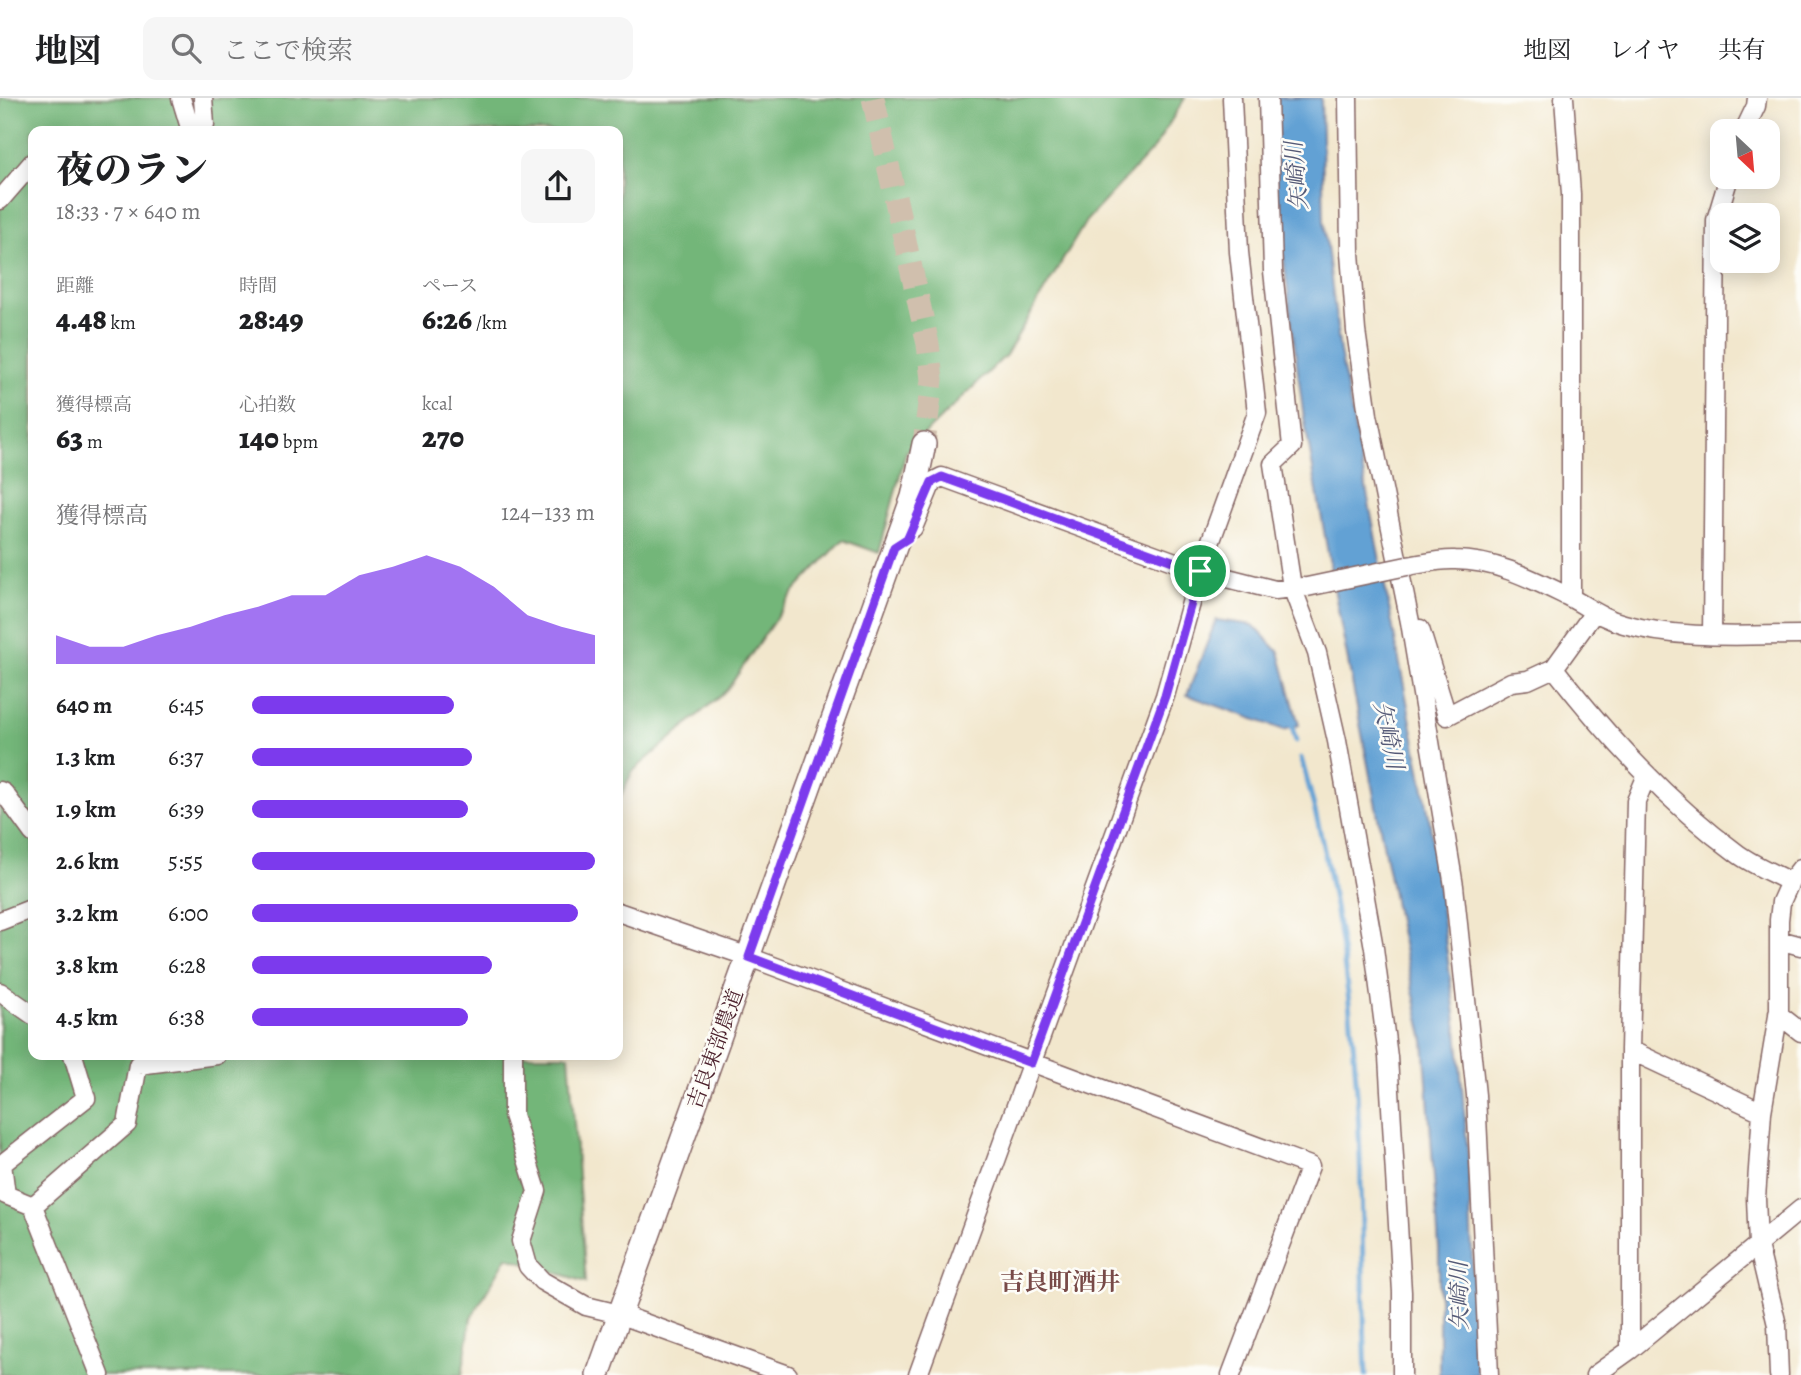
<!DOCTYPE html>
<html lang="ja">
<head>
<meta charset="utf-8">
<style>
  body { margin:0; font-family:Alegreya,"Noto Serif JP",serif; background:#f6f6f6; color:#202124; height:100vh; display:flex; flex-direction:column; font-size:26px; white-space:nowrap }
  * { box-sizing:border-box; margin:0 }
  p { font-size:23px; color:#757577 }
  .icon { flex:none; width:38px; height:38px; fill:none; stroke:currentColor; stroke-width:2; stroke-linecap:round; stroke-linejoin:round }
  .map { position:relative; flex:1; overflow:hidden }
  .details { position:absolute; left:28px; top:28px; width:595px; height:934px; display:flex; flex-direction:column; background:#fff; border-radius:14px; box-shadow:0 4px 18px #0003 }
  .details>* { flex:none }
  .needle { width:46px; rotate:154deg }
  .fabs { position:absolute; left:1710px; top:21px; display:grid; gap:14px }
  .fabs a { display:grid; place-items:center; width:70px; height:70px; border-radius:14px; background:#fff; box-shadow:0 4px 18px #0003; font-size:35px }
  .pin { position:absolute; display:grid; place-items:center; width:60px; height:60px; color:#fff; margin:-30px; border:4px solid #fff; border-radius:50%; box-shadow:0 2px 7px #0007 }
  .round { display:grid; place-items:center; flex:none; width:74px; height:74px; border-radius:14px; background:#f6f6f6 }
  .summary { display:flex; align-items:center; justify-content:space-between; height:119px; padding:0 28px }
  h1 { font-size:38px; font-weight:800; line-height:52px }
  .metrics { display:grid; grid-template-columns:repeat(3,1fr); gap:10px; height:119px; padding:7px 28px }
  .metrics div { display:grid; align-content:center }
  .metrics b { font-size:30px; font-weight:800 }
  .metrics small { font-size:19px; font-weight:400 }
  .metrics p { font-size:19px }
  .chart { height:196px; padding:14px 28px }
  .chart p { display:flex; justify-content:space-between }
  .chart svg { width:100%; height:126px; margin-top:7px; fill:#7c3aed; opacity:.7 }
  ul { padding:0 28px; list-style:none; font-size:23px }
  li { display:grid; grid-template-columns:112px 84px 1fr; align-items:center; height:52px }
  li i { height:18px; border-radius:9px; background:#7c3aed }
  header { display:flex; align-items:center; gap:42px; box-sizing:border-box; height:98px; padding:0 35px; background:#fff; border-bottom:2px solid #e0e0e0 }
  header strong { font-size:33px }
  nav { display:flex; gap:38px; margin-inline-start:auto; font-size:24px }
  .search { width:490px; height:63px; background:#f6f6f6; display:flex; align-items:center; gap:18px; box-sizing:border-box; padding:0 24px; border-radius:14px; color:#757577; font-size:26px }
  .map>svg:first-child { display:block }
</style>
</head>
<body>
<header>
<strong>地図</strong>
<div class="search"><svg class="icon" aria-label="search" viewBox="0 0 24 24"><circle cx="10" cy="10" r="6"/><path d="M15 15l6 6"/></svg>ここで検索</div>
<nav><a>地図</a><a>レイヤ</a><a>共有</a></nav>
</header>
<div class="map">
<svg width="1801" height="1277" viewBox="0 0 1801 1277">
  <rect width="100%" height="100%" fill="#fdfcf7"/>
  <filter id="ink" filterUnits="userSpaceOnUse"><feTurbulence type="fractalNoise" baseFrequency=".0143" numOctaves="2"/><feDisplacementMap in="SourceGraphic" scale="14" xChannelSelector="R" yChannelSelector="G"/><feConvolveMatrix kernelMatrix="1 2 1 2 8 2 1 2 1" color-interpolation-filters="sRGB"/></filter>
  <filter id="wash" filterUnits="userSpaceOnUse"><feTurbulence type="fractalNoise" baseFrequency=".00686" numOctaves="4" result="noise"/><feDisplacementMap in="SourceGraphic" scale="28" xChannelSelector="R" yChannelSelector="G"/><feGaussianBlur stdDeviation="1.57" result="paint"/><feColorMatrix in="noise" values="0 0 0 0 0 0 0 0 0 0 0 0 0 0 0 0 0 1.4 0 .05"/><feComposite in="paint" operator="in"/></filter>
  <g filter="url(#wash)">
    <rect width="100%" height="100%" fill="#f2e7cd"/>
    <path fill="#73b679" stroke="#5e6a52" stroke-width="2" d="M0 0H1185L1155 49 1086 123 1006 257 906 354 879 455 843 442 793 495 727 592 632 674 618 704V33H33V957H569L586 1184 507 1159 471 1220 462 1277H0Z"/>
    <path fill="#62a1d4" stroke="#566080" stroke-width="2" d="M1273 0H1321L1324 123 1340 254 1429 718 1457 931 1468 1058 1477 1277H1439V1150L1424 943 1398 823 1336 501 1303 314 1275 91Z
      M1216 522 1253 527 1279 554 1299 627 1284 632 1187 597Z"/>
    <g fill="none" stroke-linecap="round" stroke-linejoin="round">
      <path stroke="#62a1d4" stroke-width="5" d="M1290 622 1296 643
        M1301 660C1332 768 1350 883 1357 995 1363 1089 1362 1183 1366 1277"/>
    </g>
  </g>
  <g filter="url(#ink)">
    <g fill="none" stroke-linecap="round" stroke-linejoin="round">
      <path stroke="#d0bfad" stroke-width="23" stroke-dasharray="23 11" stroke-linecap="butt" d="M873 0 928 246 932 282 924 346"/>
      <g stroke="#856564" stroke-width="21">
        <path id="minor" d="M181 0 191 33
          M1268 0 1273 173 1292 348 1273 366 1292 489 1317 555 1337 643 1374 850 1388 959 1402 1194V1277
          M1348 0 1350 155 1356 233 1368 317 1410 524 1454 788 1476 997 1489 1277
          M1564 0 1571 96V500
          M202 33 205 27 203 0
          M1744 33 1756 8 1757 0
          M0 102 33 64
          M913 430 932 384 942 379 1200 473 1275 492 1303 489
          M1407 468C1422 466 1439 461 1455 462 1495 462 1532 481 1567 498 1587 508 1601 520 1624 526 1681 542 1743 537 1801 537
          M1420 531 1447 618 1511 584 1528 582 1554 570 1593 516
          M1712 537 1716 122 1729 79
          M1554 570C1608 639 1667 704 1738 756 1753 767 1773 775 1790 784
          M0 693 4 695 33 735
          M618 814 749 859 1310 1068 1231 1277
          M0 823 33 810
          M1779 842 1801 848
          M0 894 33 917
          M1778 916 1801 934
          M1630 952 1762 1014
          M73 957 86 1000 2 1066 6 1097 33 1108 127 1026 138 967 217 957
          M513 957V1017L537 1093 521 1143 528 1168 542 1183 586 1208 619 1216 788 1277
          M33 1108 100 1277
          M1630 1252V952L1636 703 1647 677
          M918 1277 1165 598 1200 473 1257 315 1239 154 1232 0
          M1595 1277 1630 1252 1801 1111
          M1779 1277 1777 1227 1758 1147 1756 1100 1762 1014 1779 912V822L1781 804 1790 784 1801 770"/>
      </g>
      <g stroke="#856564" stroke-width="26">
        <path id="tertiary" d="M598 1277 913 399 924 346"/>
      </g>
      <use href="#minor" stroke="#fff" stroke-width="18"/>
      <use href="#tertiary" stroke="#fff" stroke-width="23"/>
      <g stroke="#856564" stroke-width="21" stroke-linecap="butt">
        <path id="minor-bridge" d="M1307 489 1407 468"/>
      </g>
      <use href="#minor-bridge" stroke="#fff" stroke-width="18"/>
    </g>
  </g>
  <g fill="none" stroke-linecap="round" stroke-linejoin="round" filter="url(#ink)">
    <g stroke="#fff" stroke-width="14">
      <path id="route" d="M942 379 1200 473 1165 598 1031 965 749 859 894 449 908 440 932 384Z"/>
    </g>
    <use href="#route" stroke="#7c3aed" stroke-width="9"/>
  </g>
  <g text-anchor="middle" stroke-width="5" stroke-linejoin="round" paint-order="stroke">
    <g font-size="21" fill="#4a1f2b" stroke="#fdfcf7">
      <text transform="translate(715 951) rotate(-70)" y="7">吉良東部農道</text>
    </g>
    <g font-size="23" font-style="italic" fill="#555a77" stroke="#fdfcf7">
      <text transform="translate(1296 78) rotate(-95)" y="8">矢崎川</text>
      <text transform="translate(1389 637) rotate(78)" y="8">矢崎川</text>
      <text transform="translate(1459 1198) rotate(-91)" y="8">矢崎川</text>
    </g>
    <g font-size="24" font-weight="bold" fill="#784a48" stroke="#fdfcf7">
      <text x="1060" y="1192">吉良町酒井</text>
    </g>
  </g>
</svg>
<div class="fabs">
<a><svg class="needle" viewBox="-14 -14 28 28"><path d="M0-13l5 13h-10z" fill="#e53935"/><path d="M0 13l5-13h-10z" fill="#757577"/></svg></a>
<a><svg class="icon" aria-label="layers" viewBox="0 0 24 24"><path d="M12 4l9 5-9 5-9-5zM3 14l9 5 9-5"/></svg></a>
</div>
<div class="pin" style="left:1200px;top:473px;background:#1e9e55"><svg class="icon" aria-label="arrive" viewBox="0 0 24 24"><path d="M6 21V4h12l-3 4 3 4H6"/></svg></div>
<section class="details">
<div class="summary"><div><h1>夜のラン</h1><p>18:33 · 7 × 640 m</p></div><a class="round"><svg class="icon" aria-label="share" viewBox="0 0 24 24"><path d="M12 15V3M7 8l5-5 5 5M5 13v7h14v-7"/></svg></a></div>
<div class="metrics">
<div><p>距離</p><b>4.48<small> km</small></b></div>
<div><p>時間</p><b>28:49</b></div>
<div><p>ペース</p><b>6:26<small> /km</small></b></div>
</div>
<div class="metrics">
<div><p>獲得標高</p><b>63<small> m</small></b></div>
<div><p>心拍数</p><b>140<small> bpm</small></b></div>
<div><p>kcal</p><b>270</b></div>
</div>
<div class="chart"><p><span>獲得標高</span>124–133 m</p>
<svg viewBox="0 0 160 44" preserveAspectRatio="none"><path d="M0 44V34L10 38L20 38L30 34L40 31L50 27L60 24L70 20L80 20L90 13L100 10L110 6L120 10L130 17L140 27L150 31L160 34V44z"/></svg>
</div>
<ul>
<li><b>640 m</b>6:45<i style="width:59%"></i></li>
<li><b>1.3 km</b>6:37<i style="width:64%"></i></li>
<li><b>1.9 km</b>6:39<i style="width:63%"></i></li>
<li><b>2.6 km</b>5:55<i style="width:100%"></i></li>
<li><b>3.2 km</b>6:00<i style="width:95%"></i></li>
<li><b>3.8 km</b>6:28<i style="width:70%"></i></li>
<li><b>4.5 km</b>6:38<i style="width:63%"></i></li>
</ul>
</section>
</div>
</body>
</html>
